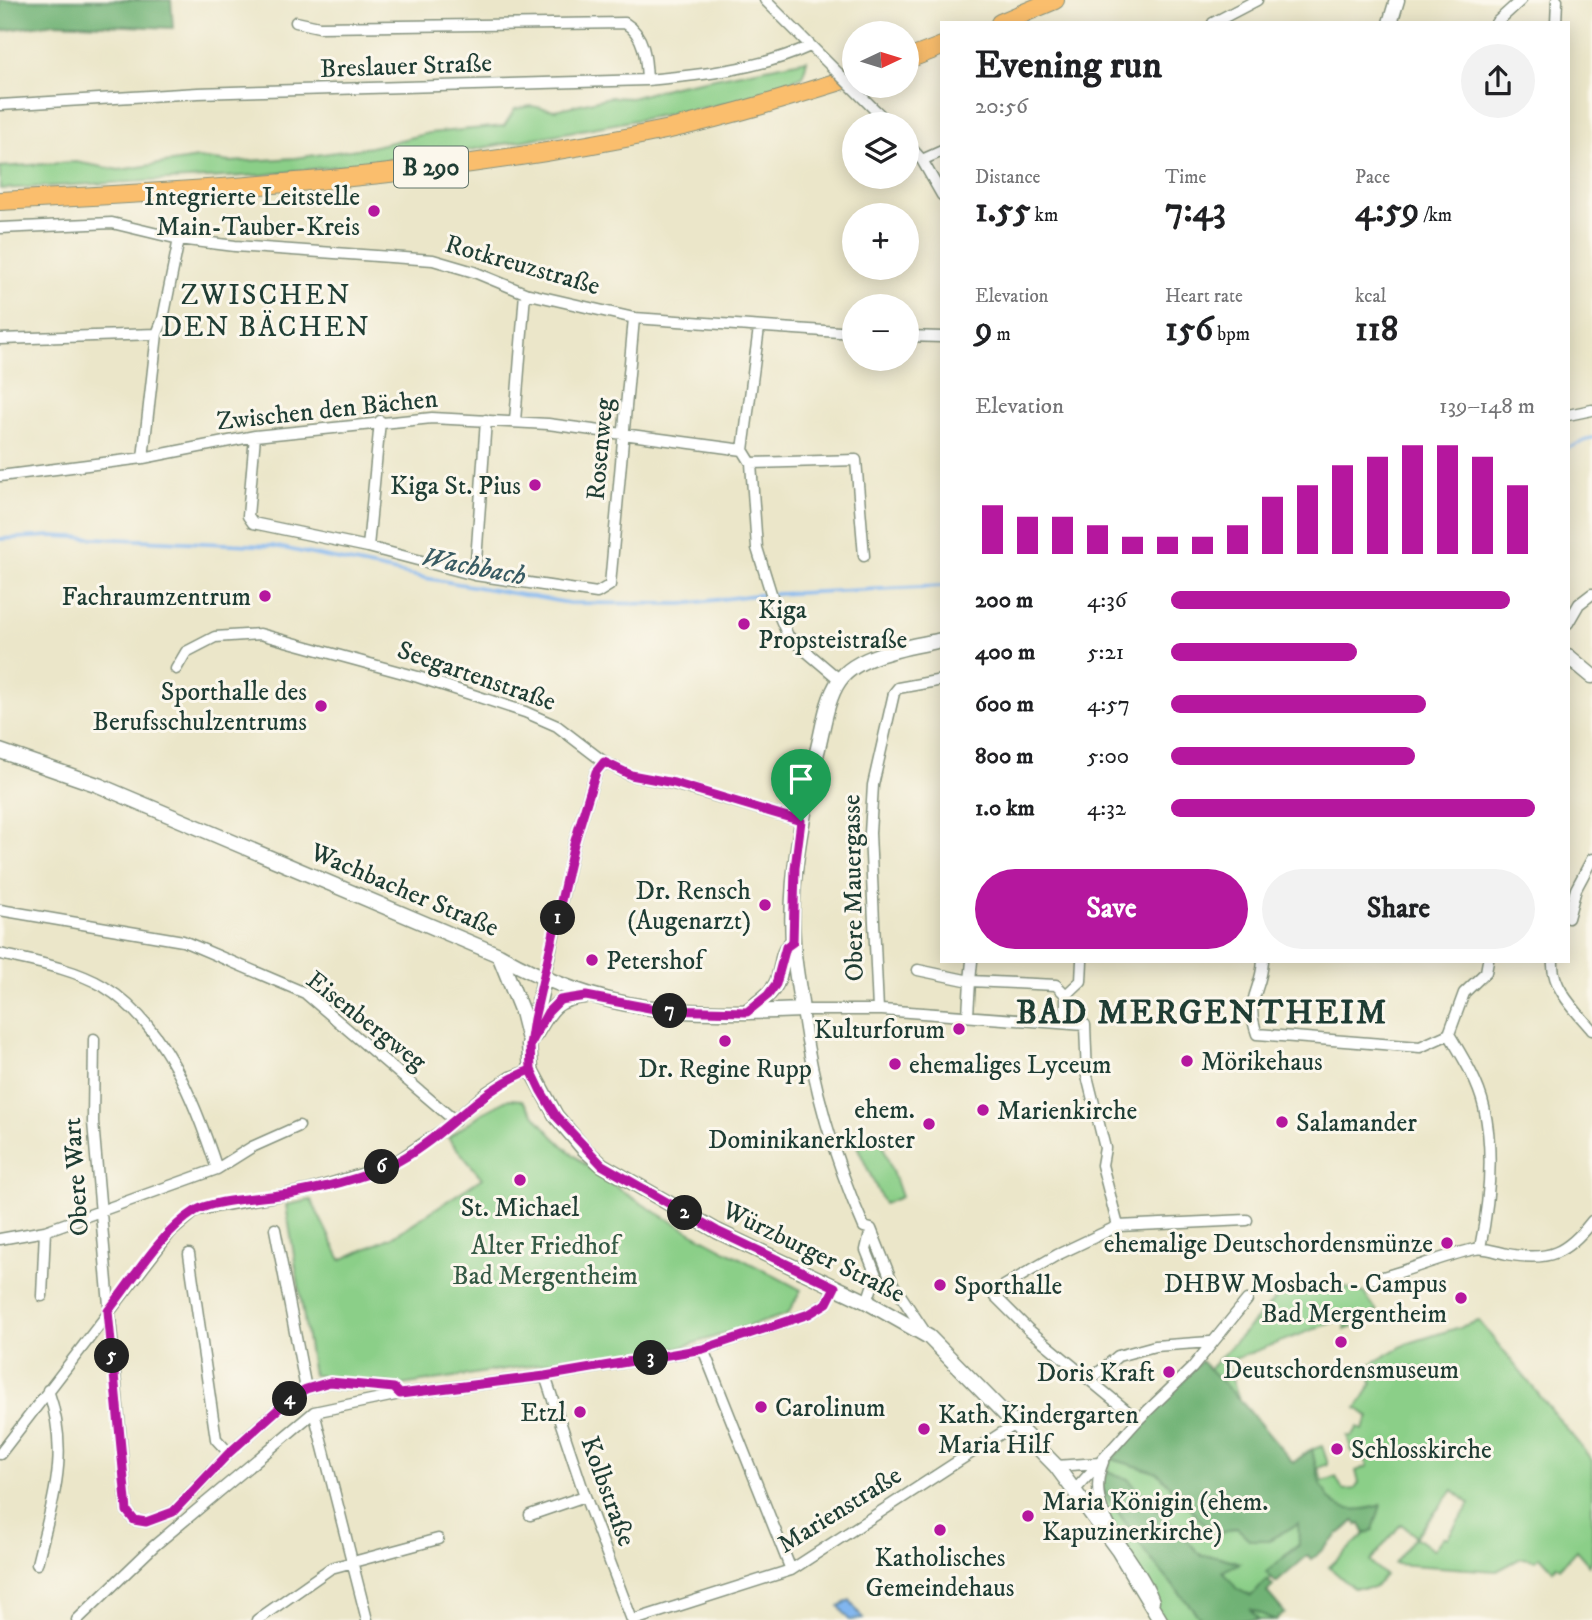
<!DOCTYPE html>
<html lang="en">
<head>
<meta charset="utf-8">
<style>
  body { margin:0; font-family:"IM FELL DW Pica",serif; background:#f2f2f2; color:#202124; height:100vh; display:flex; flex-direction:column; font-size:26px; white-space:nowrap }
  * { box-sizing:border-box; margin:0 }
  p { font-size:23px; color:#757577 }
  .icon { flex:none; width:38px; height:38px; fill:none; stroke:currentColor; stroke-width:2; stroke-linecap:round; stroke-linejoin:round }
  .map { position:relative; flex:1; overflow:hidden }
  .details { position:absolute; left:940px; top:21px; width:630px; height:942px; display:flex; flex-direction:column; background:#fff; border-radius:0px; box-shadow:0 4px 18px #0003 }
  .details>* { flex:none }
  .needle { width:46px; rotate:86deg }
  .tools { position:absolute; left:842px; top:21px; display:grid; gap:14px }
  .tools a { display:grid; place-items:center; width:77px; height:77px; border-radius:50%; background:#fff; box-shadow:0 4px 18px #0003; font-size:35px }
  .pin { position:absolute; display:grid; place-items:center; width:60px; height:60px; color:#fff; margin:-72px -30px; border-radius:50% 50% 50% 0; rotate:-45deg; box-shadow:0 0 7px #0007 }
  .pin .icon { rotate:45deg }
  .km { position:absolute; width:35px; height:35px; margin:-18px; border-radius:50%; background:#222; color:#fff; font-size:19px; line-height:35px; text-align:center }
  .round { display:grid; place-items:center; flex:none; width:74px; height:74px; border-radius:37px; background:#f2f2f2 }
  .head { display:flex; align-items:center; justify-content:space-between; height:119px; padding:0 35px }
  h1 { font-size:38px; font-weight:800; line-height:52px }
  .stats { display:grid; grid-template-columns:repeat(3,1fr); gap:10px; height:119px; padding:7px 35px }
  .stats div { display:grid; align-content:center }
  .stats b { font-size:35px; font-weight:800 }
  .stats small { font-size:19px; font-weight:400 }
  .stats p { font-size:19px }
  .chart { height:196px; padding:14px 35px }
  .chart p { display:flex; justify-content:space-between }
  .chart svg { width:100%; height:126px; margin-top:7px; stroke:#b5179e; stroke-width:6 }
  .action { display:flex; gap:14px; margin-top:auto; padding:14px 35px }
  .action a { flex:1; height:80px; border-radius:42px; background:#b5179e; color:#fff; font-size:28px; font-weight:800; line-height:80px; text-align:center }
  .action a+a { background:#f2f2f2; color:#202124 }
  ul { padding:0 35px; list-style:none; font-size:23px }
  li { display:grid; grid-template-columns:112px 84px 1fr; align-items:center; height:52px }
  li i { height:18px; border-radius:9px; background:#b5179e }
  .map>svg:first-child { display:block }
</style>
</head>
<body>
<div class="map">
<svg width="1592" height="1620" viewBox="0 0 1592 1620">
  <rect width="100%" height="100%" fill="#fbf7ec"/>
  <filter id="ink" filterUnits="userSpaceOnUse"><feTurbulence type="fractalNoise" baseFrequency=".0143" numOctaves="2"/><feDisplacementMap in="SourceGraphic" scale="14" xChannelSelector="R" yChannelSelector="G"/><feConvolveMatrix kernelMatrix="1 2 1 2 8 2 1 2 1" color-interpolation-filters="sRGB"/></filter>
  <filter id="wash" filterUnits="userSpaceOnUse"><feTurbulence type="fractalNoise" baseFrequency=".00686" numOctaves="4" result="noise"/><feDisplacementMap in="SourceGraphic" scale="28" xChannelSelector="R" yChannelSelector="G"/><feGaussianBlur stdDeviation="1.57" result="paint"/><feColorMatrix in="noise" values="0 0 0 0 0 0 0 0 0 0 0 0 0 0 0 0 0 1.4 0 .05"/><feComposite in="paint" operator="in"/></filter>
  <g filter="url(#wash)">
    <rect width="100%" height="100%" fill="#ebe6c9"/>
    <path fill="#8bcf88" stroke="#55865e" stroke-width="2" d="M807 60 803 76 736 102 459 152 262 175 0 189V167L76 162 119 170 198 158 230 162 295 158 371 147 429 133 504 126 515 109 531 106 555 110 610 97 631 98 674 86Z
      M509 1099 522 1100C533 1113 543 1126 554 1137 618 1201 722 1247 801 1290L788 1314 682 1347 582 1363 578 1358 402 1385 313 1375 286 1205 311 1200 341 1260 392 1237 482 1178 448 1138 482 1113Z
      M879 1134 901 1197 884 1204 857 1146Z
      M1337 1285 1364 1293 1377 1311 1372 1315 1375 1320 1344 1330 1347 1319 1339 1314 1334 1322 1226 1362 1239 1399 1293 1463 1308 1451 1322 1446 1328 1464 1318 1468 1323 1481 1336 1477 1343 1490 1355 1489 1359 1483 1356 1471 1368 1466 1363 1453 1352 1452 1347 1436H1352L1358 1427 1363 1430 1369 1417 1357 1408 1372 1384 1369 1365 1406 1344 1479 1321 1592 1460V1560L1589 1565 1576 1550 1560 1568 1556 1565 1553 1570 1540 1556 1536 1560 1521 1558 1497 1571 1394 1564 1415 1537 1433 1550 1444 1536 1447 1538 1470 1504 1453 1490 1416 1536 1401 1524 1370 1562 1385 1575 1374 1588H1353L1329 1567 1365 1534 1360 1524 1357 1525 1354 1521C1334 1543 1326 1535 1300 1544 1283 1550 1275 1573 1266 1587L1276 1620H1160L1112 1530 1101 1487 1151 1558 1112 1473 1107 1471 1112 1459 1122 1462 1279 1295 1286 1290Z"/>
    <path fill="#70b274" stroke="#487854" stroke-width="2" d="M0 0H171L173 28 55 23 0 31Z
      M1201 1361 1239 1399 1293 1463 1312 1449C1321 1494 1330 1521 1381 1505L1373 1530 1365 1534 1360 1524 1357 1525 1354 1521 1312 1559 1308 1555 1276 1583 1266 1572 1299 1545 1298 1524 1269 1540H1250L1237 1528 1221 1533 1206 1526 1158 1473 1112 1459Z
      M1107 1471 1128 1479 1202 1556H1217L1240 1563 1223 1571 1237 1589 1251 1596 1267 1580 1273 1586 1267 1592 1285 1613 1275 1620 1250 1609 1259 1620H1202L1148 1556 1101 1487Z"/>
    <path fill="#81b6ef" stroke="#507a92" stroke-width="2" d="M850 1600 863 1619 849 1620 839 1606Z"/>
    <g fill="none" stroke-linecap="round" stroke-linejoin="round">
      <path stroke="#81b6ef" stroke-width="3.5" d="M1568 448 1592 438
        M0 539 51 536 273 546 425 578 569 603 683 604 755 595 942 586"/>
    </g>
  </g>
  <g filter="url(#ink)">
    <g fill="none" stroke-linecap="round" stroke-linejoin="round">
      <g stroke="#85927e" stroke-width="13">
        <path id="minor" d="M765 0 822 57
          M296 22 319 27 625 23C645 35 646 59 647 80
          M1213 23 1257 0
          M1496 23 1521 0
          M1556 23 1557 0
          M0 105 198 93 647 80C702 75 760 69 810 46
          M875 110 890 124
          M906 142 922 160 942 195
          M922 160 942 151
          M0 228 112 223 179 239 235 246 433 260 474 272 525 293 634 318 854 333
          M759 328 743 450 751 463 757 548 775 606 788 636 840 680
          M906 336 942 337
          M0 339 157 334
          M1568 415 1592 410
          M515 421 525 293
          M255 436 248 516 253 523 368 547 475 575 597 593 610 585 634 318
          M143 458 157 334 163 319 179 239
          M751 463 856 460 864 556
          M0 476 143 458 255 436 432 418 548 424 743 450
          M368 547 380 421
          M475 575 486 420
          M1568 623 1579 604 1592 594
          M176 669 186 652 215 637 260 634 418 677 525 712 557 726 604 762 630 775 674 784 801 821
          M0 910 183 941 305 993 455 1121
          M1568 918 1576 889 1592 859
          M0 954C34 962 72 968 103 986 165 1024 195 1102 217 1169
          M1263 961C1261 994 1244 998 1257 1034L1420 1047 1449 1034
          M1553 961C1551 987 1576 1011 1592 1030
          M918 970 970 981 972 961
          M544 980 574 844 596 772 604 762
          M1066 995 1081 981 1082 961
          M878 1010 870 833 873 785 894 693 898 688 942 680
          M968 1015 970 981 1056 985 1066 995V1023
          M1449 1034C1462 1056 1478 1081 1484 1107 1494 1151 1489 1204 1480 1248
          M1449 1034 1464 993 1486 972 1488 961
          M94 1039 93 1122 127 1511 134 1520 146 1522 173 1512 229 1453 293 1396 306 1389 330 1382 394 1388 400 1394
          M275 1229 306 1389
          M871 1229 893 1284 927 1335
          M0 1239 45 1231 217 1169 252 1147 299 1126
          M189 1254 216 1439 229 1453
          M1375 1279C1409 1271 1441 1256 1475 1249 1485 1247 1497 1252 1507 1254 1549 1262 1567 1253 1592 1221
          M42 1296 45 1231
          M867 1302 876 1275 866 1250 871 1229 864 1227C833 1157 813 1086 802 1010H882L1085 1025 1087 1076 1105 1148 1102 1165 1118 1226
          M703 1349 791 1570
          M545 1376 585 1496 632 1620
          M1090 1380 1118 1356 1155 1346 1210 1342
          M314 1412 367 1620
          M1138 1420 1029 1330 992 1293 1057 1255 1118 1226 1247 1220
          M0 1454 170 1233 197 1210 309 1190 391 1165 443 1130 487 1092 510 1077 531 1070
          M1103 1462C1081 1514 1138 1555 1154 1601
          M1056 1466 1099 1463
          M1075 1490 1138 1420 1192 1368 1247 1300
          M530 1515 585 1496
          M37 1564C52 1501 71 1455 48 1390
          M77 1620 154 1546 314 1412 400 1394 545 1376 703 1349 809 1314 827 1303 834 1287
          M257 1620 331 1568 438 1539
          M634 1620 791 1570 1017 1423"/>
      </g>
      <g stroke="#85927e" stroke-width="17">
        <path id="tertiary" d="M1390 23 1397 0
          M1568 656 1592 676
          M0 751 98 785 499 955C606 1016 683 1015 802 1010 799 987 794 964 793 941 789 877 803 814 817 752 823 730 826 700 839 681 857 654 913 646 942 640
          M499 955 522 1012 528 1036
          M544 980 529 1045 531 1070 556 1116 583 1148 602 1165 717 1231 867 1302 929 1337 1056 1466 1118 1550 1160 1620
          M747 1011C757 1003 770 996 776 984 784 969 779 952 793 942
          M535 1035C550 1010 554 999 584 996"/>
      </g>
      <g stroke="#85927e" stroke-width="20">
        <path id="primary" d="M1000 23 1055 0
          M906 60 942 46
          M0 201C224 190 450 176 670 129 732 115 793 96 854 77"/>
      </g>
      <use href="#minor" stroke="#fff" stroke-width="10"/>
      <use href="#tertiary" stroke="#fff" stroke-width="14"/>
      <use href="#primary" stroke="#fabe6d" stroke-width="18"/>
      <g stroke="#85927e" stroke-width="13" stroke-linecap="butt">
        <path id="minor-bridge" d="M822 57 875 110"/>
      </g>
      <use href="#minor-bridge" stroke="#fff" stroke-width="10"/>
    </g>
  </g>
  <g fill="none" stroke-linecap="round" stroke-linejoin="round" filter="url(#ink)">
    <g stroke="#fff" stroke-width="14">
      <path id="route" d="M801 821 674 783 631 775 604 762 596 772 574 844 534 1019 530 1045 531 1070 541 1091 556 1116 602 1165 717 1231 835 1287 827 1303 809 1314 703 1349 545 1376 400 1394 394 1388 330 1382 306 1389 293 1396 229 1453 173 1512 146 1522 134 1520 127 1511 108 1311C134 1279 159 1234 195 1211 212 1200 266 1197 289 1194 319 1189 363 1178 391 1165 443 1140 477 1089 531 1070L530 1045 548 1012 560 1000 586 996 660 1010 747 1012 768 995 776 984 786 947 793 942 795 868 801 821"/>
    </g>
    <use href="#route" stroke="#b5179e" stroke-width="9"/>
  </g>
  <g fill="#b5179e" stroke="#fbf7ec" stroke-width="2.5">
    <circle cx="374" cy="211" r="7"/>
    <circle cx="535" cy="485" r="7"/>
    <circle cx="265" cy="596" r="7"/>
    <circle cx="744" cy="624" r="7"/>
    <circle cx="321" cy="706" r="7"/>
    <circle cx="765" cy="905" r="7"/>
    <circle cx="592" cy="960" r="7"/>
    <circle cx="959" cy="1029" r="7"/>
    <circle cx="725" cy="1041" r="7"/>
    <circle cx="1187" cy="1061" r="7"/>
    <circle cx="895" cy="1064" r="7"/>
    <circle cx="983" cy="1110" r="7"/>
    <circle cx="1282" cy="1122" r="7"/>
    <circle cx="929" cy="1124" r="7"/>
    <circle cx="520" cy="1180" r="7"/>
    <circle cx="1447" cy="1243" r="7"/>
    <circle cx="940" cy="1285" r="7"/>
    <circle cx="1461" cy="1298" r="7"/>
    <circle cx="1341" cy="1342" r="7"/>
    <circle cx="1169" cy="1372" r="7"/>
    <circle cx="761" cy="1407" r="7"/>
    <circle cx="580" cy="1412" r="7"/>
    <circle cx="924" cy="1429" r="7"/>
    <circle cx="1337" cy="1449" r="7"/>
    <circle cx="1028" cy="1516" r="7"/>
    <circle cx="940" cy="1530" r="7"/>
  </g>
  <g text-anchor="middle" stroke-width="6" stroke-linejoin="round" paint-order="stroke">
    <rect fill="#fbf7ec" stroke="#61756b" stroke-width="2" x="394" y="146.5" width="74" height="41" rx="5"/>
    <g font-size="24" font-weight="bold" fill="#1f3d34">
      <text x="431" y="175">B 290</text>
    </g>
    <g font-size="26" fill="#1f3d34" stroke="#fbf7ec">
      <text transform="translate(406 65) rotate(-2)" y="9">Breslauer Straße</text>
      <text transform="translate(523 264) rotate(16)" y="9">Rotkreuzstraße</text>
      <text transform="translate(327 409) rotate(-6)" y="9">Zwischen den Bächen</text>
      <text transform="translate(599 449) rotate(-85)" y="9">Rosenweg</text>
      <text transform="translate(477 675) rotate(19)" y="9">Seegartenstraße</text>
      <text transform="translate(852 888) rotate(-91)" y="9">Obere Mauergasse</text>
      <text transform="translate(405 889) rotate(23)" y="9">Wachbacher Straße</text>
      <text transform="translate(367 1020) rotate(38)" y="9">Eisenbergweg</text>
      <text transform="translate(75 1177) rotate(-94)" y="9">Obere Wart</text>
      <text transform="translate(814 1251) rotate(26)" y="9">Würzburger Straße</text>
      <text transform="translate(609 1491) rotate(70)" y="9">Kolbstraße</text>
      <text transform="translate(839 1509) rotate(-32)" y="9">Marienstraße</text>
    </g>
    <g font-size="26" fill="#1f3d34" stroke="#fbf7ec" text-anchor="end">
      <text x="360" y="205">Integrierte Leitstelle<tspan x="360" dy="30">Main-Tauber-Kreis</tspan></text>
      <text x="521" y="494">Kiga St. Pius</text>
      <text x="251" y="605">Fachraumzentrum</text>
      <text x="758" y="618" text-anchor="start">Kiga<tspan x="758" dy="30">Propsteistraße</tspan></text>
      <text x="307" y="700">Sporthalle des<tspan x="307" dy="30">Berufsschulzentrums</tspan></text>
      <text x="751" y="899">Dr. Rensch<tspan x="751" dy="30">(Augenarzt)</tspan></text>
      <text x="606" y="969" text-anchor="start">Petershof</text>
      <text x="945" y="1038">Kulturforum</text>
      <text x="1201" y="1070" text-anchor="start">Mörikehaus</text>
      <text x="909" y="1073" text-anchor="start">ehemaliges Lyceum</text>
      <text x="725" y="1077" text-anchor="middle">Dr. Regine Rupp</text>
      <text x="915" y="1118">ehem.<tspan x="915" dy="30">Dominikanerkloster</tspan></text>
      <text x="997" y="1119" text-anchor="start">Marienkirche</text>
      <text x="1296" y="1131" text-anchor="start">Salamander</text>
      <text x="520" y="1216" text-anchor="middle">St. Michael</text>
      <text x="1433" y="1252">ehemalige Deutschordensmünze</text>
      <text x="1447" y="1292">DHBW Mosbach - Campus<tspan x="1447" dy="30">Bad Mergentheim</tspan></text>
      <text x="954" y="1294" text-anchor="start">Sporthalle</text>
      <text x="1341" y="1378" text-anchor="middle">Deutschordensmuseum</text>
      <text x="1155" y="1381">Doris Kraft</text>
      <text x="775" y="1416" text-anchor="start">Carolinum</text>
      <text x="566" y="1421">Etzl</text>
      <text x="938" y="1423" text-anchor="start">Kath. Kindergarten<tspan x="938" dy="30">Maria Hilf</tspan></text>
      <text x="1351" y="1458" text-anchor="start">Schlosskirche</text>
      <text x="1042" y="1510" text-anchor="start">Maria Königin (ehem.<tspan x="1042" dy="30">Kapuzinerkirche)</tspan></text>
      <text x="940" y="1566" text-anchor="middle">Katholisches<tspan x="940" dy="30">Gemeindehaus</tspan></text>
    </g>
    <g font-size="26" fill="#355a45" stroke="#fbf7ec">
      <text x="545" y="1254">Alter Friedhof<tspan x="545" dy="30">Bad Mergentheim</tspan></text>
    </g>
    <g font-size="28" letter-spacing="2" fill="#1f3d34" stroke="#fbf7ec">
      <text x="266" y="304">ZWISCHEN<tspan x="266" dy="32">DEN BÄCHEN</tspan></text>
    </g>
    <g font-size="28" font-style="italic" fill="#385b63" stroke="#fbf7ec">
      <text transform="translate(474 565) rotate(11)" y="10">Wachbach</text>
    </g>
    <g font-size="33" font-weight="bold" letter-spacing="2" fill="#1f3d34" stroke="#fbf7ec">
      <text x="1202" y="1023">BAD MERGENTHEIM</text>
    </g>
  </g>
</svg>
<div class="tools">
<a><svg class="needle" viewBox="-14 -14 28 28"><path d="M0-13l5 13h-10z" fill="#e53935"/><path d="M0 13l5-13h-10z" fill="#757577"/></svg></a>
<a><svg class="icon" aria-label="layers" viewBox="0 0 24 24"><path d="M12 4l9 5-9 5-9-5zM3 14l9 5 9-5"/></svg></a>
<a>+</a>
<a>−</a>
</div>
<div class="pin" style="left:801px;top:821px;background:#1e9e55"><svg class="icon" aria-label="arrive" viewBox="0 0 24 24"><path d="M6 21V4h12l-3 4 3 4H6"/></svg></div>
<b class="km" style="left:558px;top:918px">1</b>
<b class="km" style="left:685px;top:1213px">2</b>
<b class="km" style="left:651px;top:1358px">3</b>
<b class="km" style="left:290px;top:1399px">4</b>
<b class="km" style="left:112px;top:1356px">5</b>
<b class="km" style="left:382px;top:1167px">6</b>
<b class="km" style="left:670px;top:1011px">7</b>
<section class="details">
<div class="head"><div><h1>Evening run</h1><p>20:56</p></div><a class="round"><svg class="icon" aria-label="share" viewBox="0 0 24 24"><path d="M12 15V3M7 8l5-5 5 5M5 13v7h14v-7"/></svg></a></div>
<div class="stats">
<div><p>Distance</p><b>1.55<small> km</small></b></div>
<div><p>Time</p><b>7:43</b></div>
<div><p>Pace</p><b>4:59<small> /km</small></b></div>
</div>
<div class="stats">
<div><p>Elevation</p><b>9<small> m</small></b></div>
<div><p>Heart rate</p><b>156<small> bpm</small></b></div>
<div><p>kcal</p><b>118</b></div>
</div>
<div class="chart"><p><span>Elevation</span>139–148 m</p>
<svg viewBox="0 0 160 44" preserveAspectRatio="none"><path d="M5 44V27M15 44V31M25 44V31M35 44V34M45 44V38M55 44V38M65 44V38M75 44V34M85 44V24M95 44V20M105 44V13M115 44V10M125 44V6M135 44V6M145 44V10M155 44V20"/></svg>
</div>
<ul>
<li><b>200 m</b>4:36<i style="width:93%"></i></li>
<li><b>400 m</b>5:21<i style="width:51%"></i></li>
<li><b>600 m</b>4:57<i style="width:70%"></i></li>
<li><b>800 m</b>5:00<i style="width:67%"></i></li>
<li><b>1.0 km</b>4:32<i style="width:100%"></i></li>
</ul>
<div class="action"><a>Save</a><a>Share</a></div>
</section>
</div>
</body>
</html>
